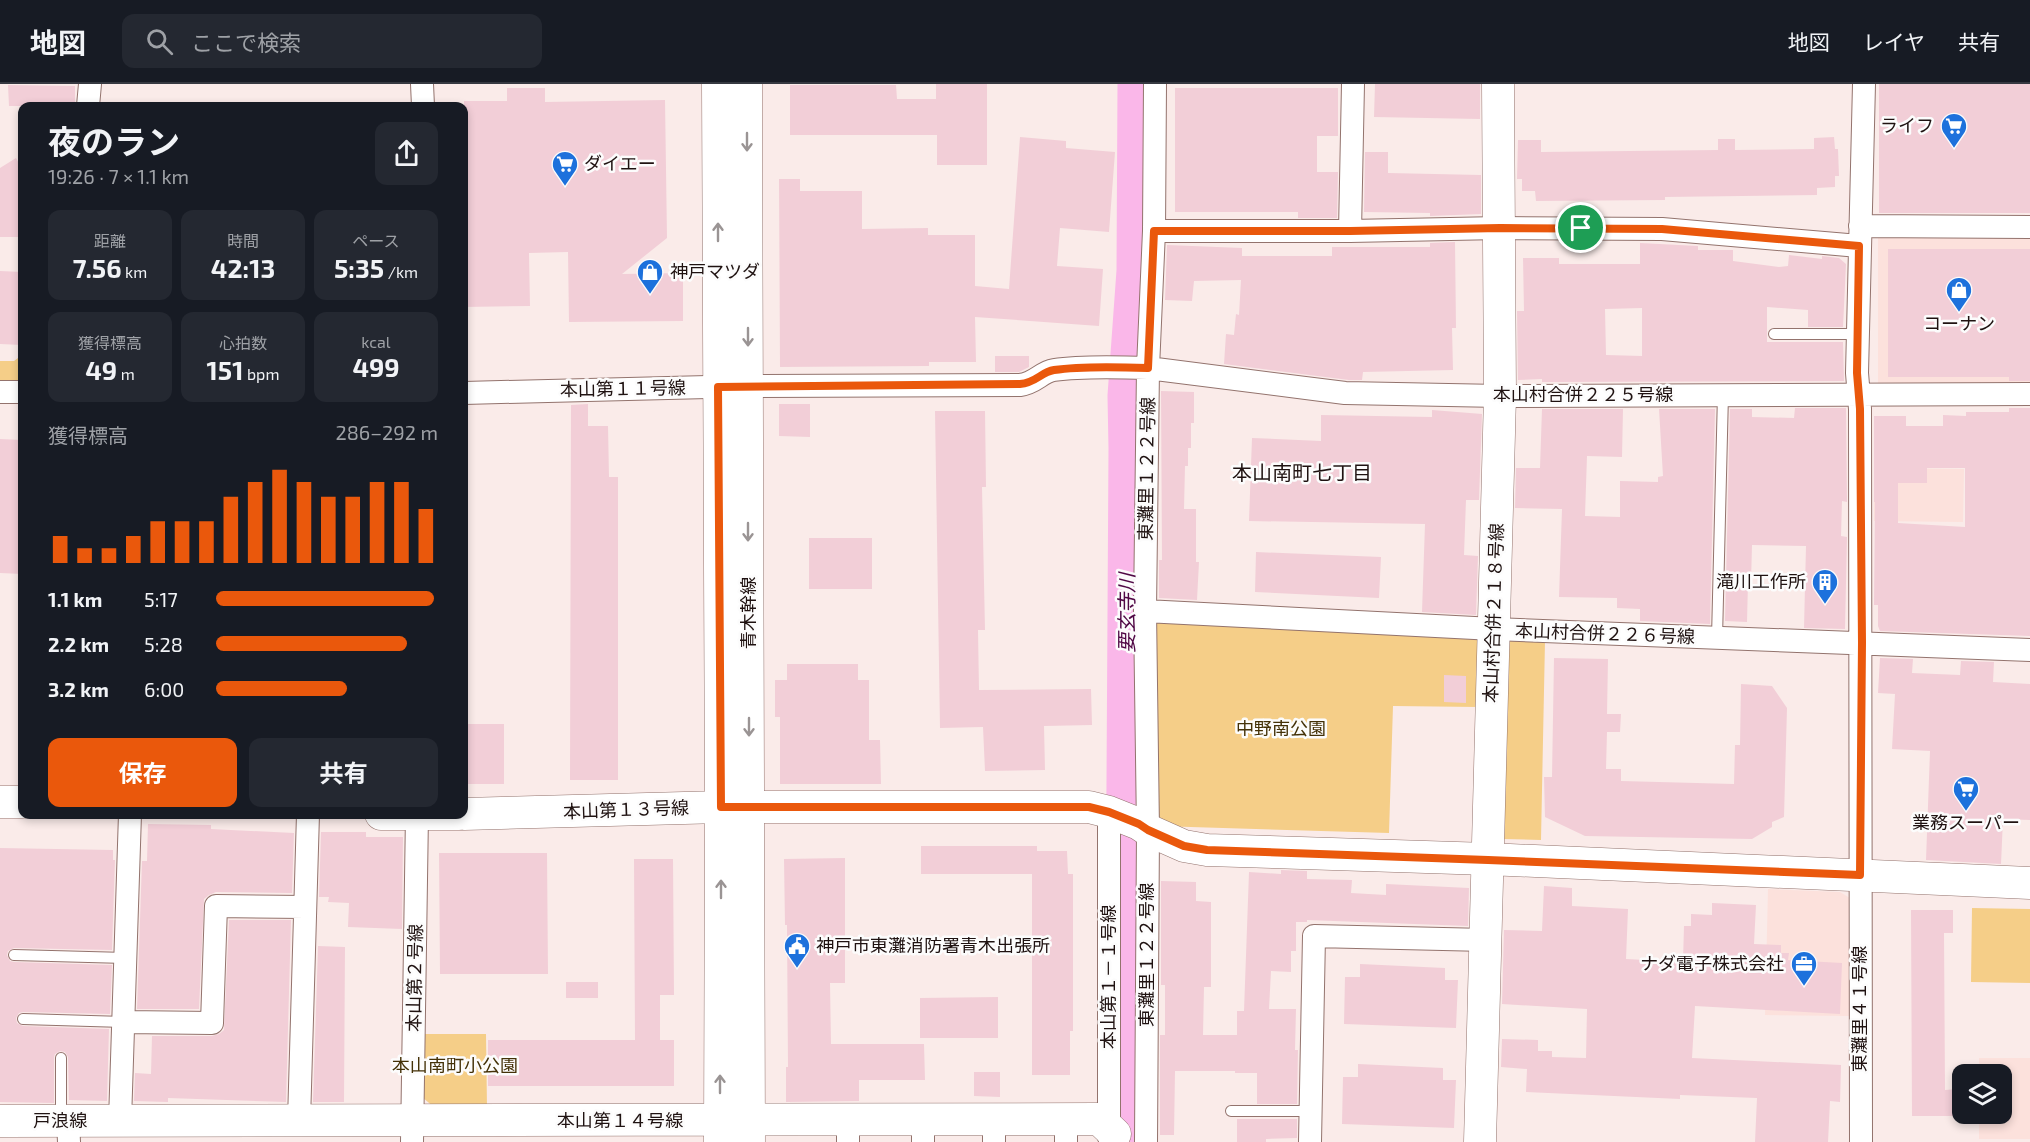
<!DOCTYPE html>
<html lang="ja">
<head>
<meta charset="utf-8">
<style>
  body { margin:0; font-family:"Exo 2","Noto Sans JP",sans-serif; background:#242831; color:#f1f3f6; height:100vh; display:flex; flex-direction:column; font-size:22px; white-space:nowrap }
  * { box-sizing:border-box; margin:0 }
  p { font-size:20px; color:#9ea1a6 }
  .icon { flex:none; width:33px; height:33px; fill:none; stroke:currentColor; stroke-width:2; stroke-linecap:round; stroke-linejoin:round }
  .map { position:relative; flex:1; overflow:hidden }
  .details { position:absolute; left:18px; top:18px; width:450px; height:717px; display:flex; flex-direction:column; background:#171b24; border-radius:12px; box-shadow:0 3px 9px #0003 }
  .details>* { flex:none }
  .tools { position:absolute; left:1952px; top:980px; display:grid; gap:12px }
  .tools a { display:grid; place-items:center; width:60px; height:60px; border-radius:12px; background:#171b24; box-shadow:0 3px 9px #0003; font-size:30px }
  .pin { position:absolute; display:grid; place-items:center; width:51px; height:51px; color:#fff; margin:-26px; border:3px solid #fff; border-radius:50%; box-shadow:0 2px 6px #0007 }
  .round { display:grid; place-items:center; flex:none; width:63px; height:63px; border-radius:12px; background:#242831 }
  .summary { display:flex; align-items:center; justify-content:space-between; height:102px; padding:0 30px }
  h1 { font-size:33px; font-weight:700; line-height:45px }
  .stats { display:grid; grid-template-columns:repeat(3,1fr); gap:9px; height:102px; padding:6px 30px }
  .stats div { display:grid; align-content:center; border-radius:12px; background:#242831; text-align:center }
  .stats b { font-size:26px; font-weight:700 }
  .stats small { font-size:16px; font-weight:400 }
  .stats p { font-size:16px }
  .chart { height:168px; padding:12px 30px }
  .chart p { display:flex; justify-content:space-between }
  .chart svg { width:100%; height:108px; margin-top:6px; stroke:#ea580c; stroke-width:6 }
  .primary-button { display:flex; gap:12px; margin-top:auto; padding:12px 30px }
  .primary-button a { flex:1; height:69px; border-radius:12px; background:#ea580c; color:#fff; font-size:24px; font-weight:700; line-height:69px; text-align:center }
  .primary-button a+a { background:#242831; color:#f1f3f6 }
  ul { padding:0 30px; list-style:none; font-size:20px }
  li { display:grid; grid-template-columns:96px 72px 1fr; align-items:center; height:45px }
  li i { height:15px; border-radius:8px; background:#ea580c }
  header { display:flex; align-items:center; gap:36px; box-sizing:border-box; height:84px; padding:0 30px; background:#171b24; border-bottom:2px solid #363941 }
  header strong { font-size:28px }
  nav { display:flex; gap:33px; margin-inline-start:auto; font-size:21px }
  .search { width:420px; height:54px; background:#242831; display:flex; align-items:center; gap:15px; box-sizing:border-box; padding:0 21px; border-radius:12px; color:#9ea1a6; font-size:22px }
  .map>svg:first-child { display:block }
</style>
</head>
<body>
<header>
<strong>地図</strong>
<div class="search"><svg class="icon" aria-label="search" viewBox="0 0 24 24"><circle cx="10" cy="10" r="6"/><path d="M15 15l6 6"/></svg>ここで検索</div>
<nav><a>地図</a><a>レイヤ</a><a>共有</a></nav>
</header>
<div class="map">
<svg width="2030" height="1058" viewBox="0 0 2030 1058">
  <rect width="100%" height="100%" fill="#faebe9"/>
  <path fill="#fce1dc" d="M1878 153H2030V301L1878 300Z
    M1874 384 1964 385 1963 438 1874 437Z
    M1768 805 1840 808 1850 814 1849 932 1765 931Z
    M1979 974H2030V1055H1979V1029H2001V990H1979Z"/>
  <path fill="#f5ce88" d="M22 271V299L0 298V277H14Z
    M1155 538 1480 553 1478 623 1393 622 1389 749 1158 742Z
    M1506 556 1545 557 1541 756 1503 755Z
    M1972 824 2030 825V899L1971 898Z
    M424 950H486L487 1024H435L422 1013Z"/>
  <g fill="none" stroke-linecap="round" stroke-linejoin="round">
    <path stroke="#fab7e9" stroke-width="39" d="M1126 1058 1124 1030 1128 364 1127 312 1136 187 1137 0"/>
  </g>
  <path fill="#f2ced7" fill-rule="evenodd" d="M936 0H987V81H937V51H790V1H896L897 15H936Z
    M1375 0H1480V35L1374 33Z
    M1879 0H2030V129H1879Z
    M8 1 75 2V22H9Z
    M507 4H545V18L665 16 667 154 622 190 683 189V237L569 238 568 168 529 169 530 222 464 223V17H507Z
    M1175 4H1338V52H1317V88H1338L1337 134H1298V128H1175Z
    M1020 53 1066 57V64L1115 68 1109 148 1060 144 1057 182 1103 185 1099 242 975 233 976 278H929V282L780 283 779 95H800V107H862V145L928 144V151H975V202L1009 205Z
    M1834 53 1835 65H1838L1839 92H1835V103L1817 104V111L1665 113V116L1536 117 1535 107H1522V95H1517L1518 56H1541V68L1718 66V55H1735V66L1814 65V54Z
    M1365 68H1388V89L1481 91V130L1430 132V129L1364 128Z
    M16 74 22 85V153H0V84Z
    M1455 158 1456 244H1452L1453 286 1363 288 1362 296H1349L1224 280 1226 250 1234 251 1236 230 1239 231 1241 196 1194 197 1192 217 1165 216 1167 161 1242 164V172H1332V163H1430V159Z
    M1640 159 1698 162V166H1733V177L1779 183 1788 182 1789 171 1822 175V172L1839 174 1846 180 1843 243H1808V226L1767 223V258H1843L1844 297 1542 298V295L1518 296 1517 227H1524L1523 174H1559V180H1640ZM1642 224V272L1606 271 1605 225Z
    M1888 165H2030V297H2009V293H1888Z
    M0 187 22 188V261L0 260Z
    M995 272H1029V283L1019 288H995Z
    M1161 307 1194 308V339H1191V364H1188V382H1185L1184 425H1196V478H1199L1197 516 1159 514V476H1162Z
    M588 320V342H608L609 393H618V696H570L571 321Z
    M779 320H810V353L779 352Z
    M1795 324H1846L1847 418 1842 417 1841 452 1847 453 1845 545 1804 544 1806 462 1752 461 1751 498H1748L1747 538 1725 537 1730 325H1752V333L1794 334Z
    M2009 324H2030V552L1880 547 1878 542V521H1874L1875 418H1874V332H1906V342H1943V331L1966 332V328H2009ZM1927 384H1965V443L1898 439V399H1927Z
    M1542 325H1623L1622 373 1587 372 1585 432 1620 433V397L1658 398V393L1663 392 1659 325H1715L1710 540 1640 537V525L1617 524V514L1559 513 1562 425 1515 424 1516 384H1540Z
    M1432 326 1482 330 1479 416H1466L1464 471 1478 472 1476 531 1422 528 1425 440 1249 437 1252 354 1321 357V331L1432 333Z
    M935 327H985L986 403H982L985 546H978L979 606 1091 605 1092 641 1044 642 1045 686 985 687 983 643 940 644Z
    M0 355 22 356V490L0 489Z
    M809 454H872V505H809Z
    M1256 468 1381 473 1379 514 1255 508Z
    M1554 574 1608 575 1607 630H1621L1620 648H1607L1606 685H1621V697L1734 700 1735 661H1740L1741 600 1772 602 1787 624 1784 733 1772 738V743L1752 755 1585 752 1545 733 1544 693H1552Z
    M1880 574 1913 575 1912 589 1960 591 1961 577 1994 578 1993 598 2030 600V736L2003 735 2001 780 1926 776 1930 667 1892 665 1895 610 1878 609Z
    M787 580H858V596H869V656H880L881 700H780V633H775V596H787Z
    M1444 591 1466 592V619L1444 618Z
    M464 640H504V700H464Z
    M148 740 211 741V745L294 749 292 809 216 808 209 811 204 815 199 925H137L142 777H147Z
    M321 748H366V753H403L402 845 348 843 349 819 328 818 329 813H319Z
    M921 762H1037V767H1067L1068 790H1073V947H1070V991H1032V790H921Z
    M0 764 113 766V776H115L112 866 14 864 8 867 7 871 10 877 14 878 112 881 110 930 23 928 19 929 16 934 17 939 23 942 109 945 107 1017 69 1016 68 973 65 968 60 967 55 970 54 973V1019L0 1018Z
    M439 769H547L548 890H440Z
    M845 774V899H830L831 960H924L925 996H859V1017L786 1018V983H788L787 841H785L784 775Z
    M634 775H673L674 911H660V956H674V1002H488V956H635Z
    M1281 786 1307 787V795L1352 796 1351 809 1386 811V800L1469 804 1468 842 1307 836V838H1296V867H1291V888L1271 887 1269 925H1296L1295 966H1298L1297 1020H1257V989H1235V987H1175L1174 1051H1160V951H1165V901H1161V797L1196 798V817L1211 818V903H1204L1203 951H1237V927H1244L1249 788 1281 790Z
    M1544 802 1572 804V822L1628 825 1626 875 1683 878 1684 842H1691V830L1712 831V819L1756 821 1754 860 1781 861V869H1789L1788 876 1842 879 1840 930 1695 922 1692 974 1841 981 1840 1018 1830 1017 1828 1058H1755L1757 1014 1680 1011V1015L1526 1008 1527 985 1501 983 1502 955 1538 956V967H1552V973L1586 974 1587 925 1502 920 1504 846 1542 847Z
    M1911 826H1953V849H1944L1945 1006 1957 1005 1958 1032H1912Z
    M229 836H291L286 1018 168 1014V1018L134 1017 135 989 151 990 152 952H212L219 950 224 946Z
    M318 862 345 863 344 1018H313Z
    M1360 880 1445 884V896H1458L1456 944 1344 940 1345 893H1360Z
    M566 898H598V914H566Z
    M998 913V954H920V914Z
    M1358 980 1443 984V996H1456L1454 1044 1342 1040 1343 993H1358Z
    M974 988H1000V1013L974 1012Z
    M1237 1035H1297V1054L1266 1055V1058H1237Z"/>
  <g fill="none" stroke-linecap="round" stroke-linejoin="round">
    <g stroke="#93736d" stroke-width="12">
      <path id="lane" d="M1774 250H1858
        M1717 554 1723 310
        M14 871 126 874
        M23 935 124 938
        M1231 1027H1310
        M61 1034V974"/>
    </g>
    <g stroke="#93736d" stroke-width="24">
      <path id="street" d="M422 0 423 22
        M88 22 90 0
        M1860 142 2030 143
        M1154 147H1350L1500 144 1662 145 1859 162
        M1350 147 1353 0
        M0 308H22
        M464 309 748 302 1020 301C1036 299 1041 288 1054 286 1080 282 1121 283 1148 284L1345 309 1500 312 2030 310
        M1145 527 1494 545 2030 566
        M1109 728V1053
        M124 938 212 939 216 822 305 823
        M848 1035V1058
        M994 1035V1058
        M1066 1035V1058
        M68 1037 69 1058
        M120 1037 130 730
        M299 1037 308 730
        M412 1058 417 730
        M923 1058V1035
        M1146 1058 1148 746 1145 527 1148 284 1154 147 1155 0
        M1310 1058 1314 852 1486 856
        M1861 1058 1860 325 1857 289 1864 0"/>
    </g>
    <g stroke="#93736d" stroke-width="33">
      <path id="secondary" d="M718 0 721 723 720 1057
        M746 0 749 1058
        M0 718H22
        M381 730H459
        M464 730 721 723H1089L1109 728 1139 740 1148 746 1184 762 1207 766 1488 775 2030 799
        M0 1037 1099 1035 1115 1050
        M1480 1058 1500 312 1498 0"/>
    </g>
    <use href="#lane" stroke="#fff" stroke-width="10"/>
    <use href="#street" stroke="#fff" stroke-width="22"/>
    <use href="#secondary" stroke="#fff" stroke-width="32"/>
  </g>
  <defs><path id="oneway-shaft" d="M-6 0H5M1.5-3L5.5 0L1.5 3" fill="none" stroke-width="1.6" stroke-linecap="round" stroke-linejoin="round" transform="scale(1.5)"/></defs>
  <g stroke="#9a9494">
    <use href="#oneway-shaft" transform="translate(747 58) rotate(90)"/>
    <use href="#oneway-shaft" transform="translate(718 148) rotate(-90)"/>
    <use href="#oneway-shaft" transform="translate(748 253) rotate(90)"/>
    <use href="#oneway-shaft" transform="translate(748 448) rotate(90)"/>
    <use href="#oneway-shaft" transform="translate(749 643) rotate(90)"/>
    <use href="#oneway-shaft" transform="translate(721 805) rotate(-90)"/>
    <use href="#oneway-shaft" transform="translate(720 1000) rotate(-90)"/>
  </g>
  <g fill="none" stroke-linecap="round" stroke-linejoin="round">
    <g stroke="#fff" stroke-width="12">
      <path id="route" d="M1500 144 1662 145 1859 162 1857 289 1860 325 1862 558 1860 791 1488 776 1207 766 1184 762 1148 746 1139 740 1109 728 1089 723H721L718 303 1020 300C1036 299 1041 288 1054 286 1080 282 1121 283 1148 284L1154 147H1350Z"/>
    </g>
    <use href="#route" stroke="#ea580c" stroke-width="8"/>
  </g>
  <defs>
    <g id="supermarket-pin" transform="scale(1.35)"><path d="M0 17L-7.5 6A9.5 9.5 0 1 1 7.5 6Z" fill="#1d71dc" stroke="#fcfcfc"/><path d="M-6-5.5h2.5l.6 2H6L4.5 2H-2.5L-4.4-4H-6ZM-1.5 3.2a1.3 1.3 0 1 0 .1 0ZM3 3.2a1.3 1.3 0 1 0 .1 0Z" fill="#fff"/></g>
    <g id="shop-pin" transform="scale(1.35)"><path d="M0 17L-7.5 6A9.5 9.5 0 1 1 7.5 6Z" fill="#1d71dc" stroke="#fcfcfc"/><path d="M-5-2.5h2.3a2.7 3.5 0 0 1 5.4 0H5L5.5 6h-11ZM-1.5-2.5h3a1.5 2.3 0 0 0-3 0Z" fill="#fff"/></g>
    <g id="building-pin" transform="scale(1.35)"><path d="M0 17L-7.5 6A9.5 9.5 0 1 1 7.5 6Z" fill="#1d71dc" stroke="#fcfcfc"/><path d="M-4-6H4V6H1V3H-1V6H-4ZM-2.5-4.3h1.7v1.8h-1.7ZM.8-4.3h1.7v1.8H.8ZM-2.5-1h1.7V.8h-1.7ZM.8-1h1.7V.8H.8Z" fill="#fff"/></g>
    <g id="civic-pin" transform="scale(1.35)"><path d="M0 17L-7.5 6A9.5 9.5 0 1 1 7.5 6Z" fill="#1d71dc" stroke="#fcfcfc"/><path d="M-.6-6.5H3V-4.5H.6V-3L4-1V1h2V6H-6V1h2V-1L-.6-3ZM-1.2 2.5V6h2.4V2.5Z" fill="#fff"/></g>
    <g id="office-pin" transform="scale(1.35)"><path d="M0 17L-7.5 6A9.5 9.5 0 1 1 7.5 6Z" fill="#1d71dc" stroke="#fcfcfc"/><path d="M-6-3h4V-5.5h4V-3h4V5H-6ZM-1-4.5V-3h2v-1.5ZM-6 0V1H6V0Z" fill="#fff"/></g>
  </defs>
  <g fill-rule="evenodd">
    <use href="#supermarket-pin" x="1954" y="42"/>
    <use href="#supermarket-pin" x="565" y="80"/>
    <use href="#shop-pin" x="650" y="188"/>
    <use href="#shop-pin" x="1959" y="206"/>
    <use href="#building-pin" x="1825" y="498"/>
    <use href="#supermarket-pin" x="1966" y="705"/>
    <use href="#civic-pin" x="797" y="862"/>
    <use href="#office-pin" x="1804" y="880"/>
  </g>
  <g text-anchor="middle" stroke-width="5" stroke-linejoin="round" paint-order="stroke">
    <g font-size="18" fill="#1f1211" stroke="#fcfcfc" text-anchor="end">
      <text x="1934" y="48">ライフ</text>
      <text x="584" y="86" text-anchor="start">ダイエー</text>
      <text x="670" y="194" text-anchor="start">神戸マツダ</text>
      <text x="1959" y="246" text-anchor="middle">コーナン</text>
      <text x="1806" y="504">滝川工作所</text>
      <text x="1966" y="745" text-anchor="middle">業務スーパー</text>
      <text x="816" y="868" text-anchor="start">神戸市東灘消防署青木出張所</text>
      <text x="1784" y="886">ナダ電子株式会社</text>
    </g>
    <g font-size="18" fill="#1f1211" stroke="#fcfcfc">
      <text transform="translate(623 305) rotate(-1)" y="6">本山第１１号線</text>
      <text x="1583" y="317">本山村合併２２５号線</text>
      <text transform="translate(1147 385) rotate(-89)" y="6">東灘里１２２号線</text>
      <text transform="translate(749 529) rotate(-90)" y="6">青木幹線</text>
      <text transform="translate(1494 529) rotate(-88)" y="6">本山村合併２１８号線</text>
      <text transform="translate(1605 550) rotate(2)" y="6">本山村合併２２６号線</text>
      <text transform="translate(626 726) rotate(-2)" y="6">本山第１３号線</text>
      <text transform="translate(1147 871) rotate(-90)" y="6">東灘里１２２号線</text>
      <text transform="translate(1109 893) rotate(-90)" y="6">本山第１－１号線</text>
      <text transform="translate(415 894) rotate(-89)" y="6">本山第２号線</text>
      <text transform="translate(1860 925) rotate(-90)" y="6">東灘里４１号線</text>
      <text x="60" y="1043">戸浪線</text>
      <text x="620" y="1043">本山第１４号線</text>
    </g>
    <g font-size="18" fill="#443107" stroke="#fcfcfc">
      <text x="1281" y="651">中野南公園</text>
      <text x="455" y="988">本山南町小公園</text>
    </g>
    <g font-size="20" fill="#1f1211" stroke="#fcfcfc">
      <text x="1302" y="396">本山南町七丁目</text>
    </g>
    <g font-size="20" font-style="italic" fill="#500745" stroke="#fcfcfc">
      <text transform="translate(1127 529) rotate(-90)" y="7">要玄寺川</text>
    </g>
  </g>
</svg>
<div class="tools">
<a><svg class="icon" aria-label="layers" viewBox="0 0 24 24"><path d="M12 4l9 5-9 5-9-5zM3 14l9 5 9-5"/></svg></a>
</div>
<div class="pin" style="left:1581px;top:144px;background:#1e9e55"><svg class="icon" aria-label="arrive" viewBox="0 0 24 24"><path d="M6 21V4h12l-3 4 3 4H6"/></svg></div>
<section class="details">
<div class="summary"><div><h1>夜のラン</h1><p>19:26 · 7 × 1.1 km</p></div><a class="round"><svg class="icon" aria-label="share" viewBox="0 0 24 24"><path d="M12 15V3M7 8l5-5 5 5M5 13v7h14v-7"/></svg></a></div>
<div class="stats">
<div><p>距離</p><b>7.56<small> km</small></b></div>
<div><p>時間</p><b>42:13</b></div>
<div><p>ペース</p><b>5:35<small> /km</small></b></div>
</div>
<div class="stats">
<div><p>獲得標高</p><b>49<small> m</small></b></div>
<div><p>心拍数</p><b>151<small> bpm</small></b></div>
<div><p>kcal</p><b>499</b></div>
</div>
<div class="chart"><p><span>獲得標高</span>286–292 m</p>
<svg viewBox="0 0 160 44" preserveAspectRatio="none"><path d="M5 44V33M15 44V38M25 44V38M35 44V33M45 44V27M55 44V27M65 44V27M75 44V17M85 44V11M95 44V6M105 44V11M115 44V17M125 44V17M135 44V11M145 44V11M155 44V22"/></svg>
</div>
<ul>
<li><b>1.1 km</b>5:17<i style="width:98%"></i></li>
<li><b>2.2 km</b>5:28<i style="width:86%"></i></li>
<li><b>3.2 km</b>6:00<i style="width:59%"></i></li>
</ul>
<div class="primary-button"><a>保存</a><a>共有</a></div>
</section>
</div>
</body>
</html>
